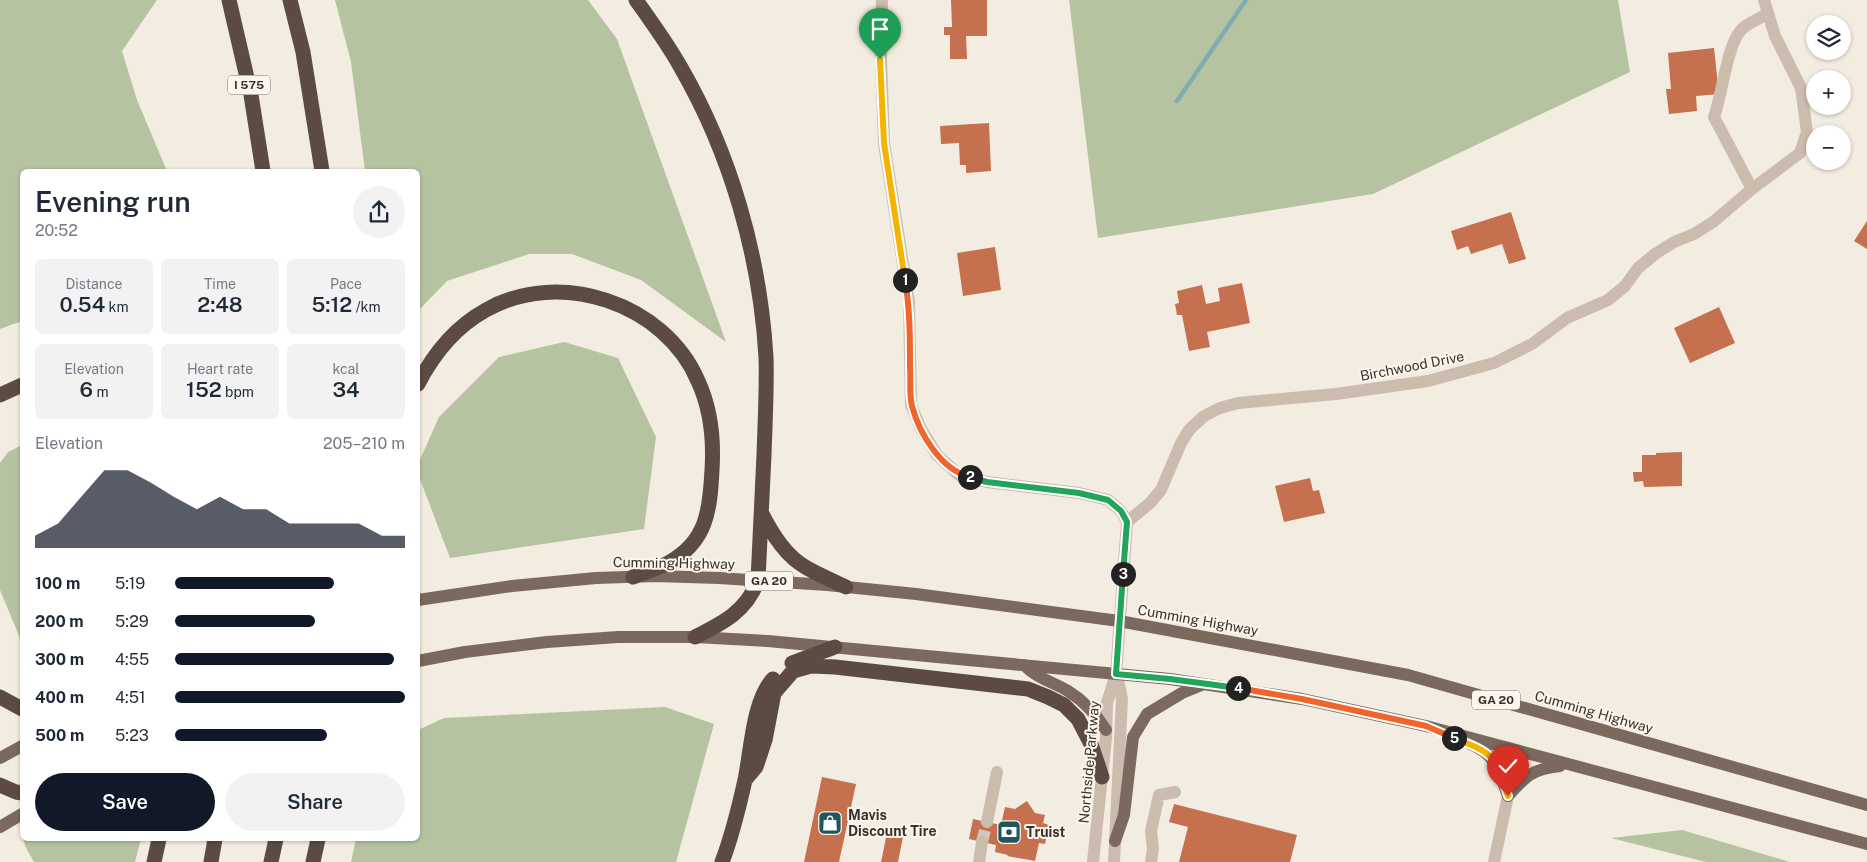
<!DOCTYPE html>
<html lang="en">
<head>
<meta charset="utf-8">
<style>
  body { margin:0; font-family:"Public Sans",sans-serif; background:#f2f2f3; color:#1f2937; height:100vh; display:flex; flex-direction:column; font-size:19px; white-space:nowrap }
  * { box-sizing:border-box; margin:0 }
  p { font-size:16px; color:#747a83 }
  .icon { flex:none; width:28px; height:28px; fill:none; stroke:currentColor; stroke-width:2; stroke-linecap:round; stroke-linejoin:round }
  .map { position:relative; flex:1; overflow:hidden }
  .details { position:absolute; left:20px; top:169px; width:400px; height:672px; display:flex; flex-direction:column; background:#fff; border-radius:8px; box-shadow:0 1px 4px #0004 }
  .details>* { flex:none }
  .fabs { position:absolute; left:1806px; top:15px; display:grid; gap:10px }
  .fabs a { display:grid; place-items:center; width:45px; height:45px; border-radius:50%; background:#fff; box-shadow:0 1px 4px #0004; font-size:25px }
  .pin { position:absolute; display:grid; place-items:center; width:42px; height:42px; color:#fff; margin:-51px -21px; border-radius:50% 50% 50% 0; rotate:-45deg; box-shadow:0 0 5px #0007 }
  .pin .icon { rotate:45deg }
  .km { position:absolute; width:25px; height:25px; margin:-12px; border-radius:50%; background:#222; color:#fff; font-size:14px; line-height:25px; text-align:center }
  .round { display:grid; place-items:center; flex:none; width:52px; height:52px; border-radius:26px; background:#f2f2f3 }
  .head { display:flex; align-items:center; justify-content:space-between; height:85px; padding:0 15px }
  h1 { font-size:28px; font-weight:600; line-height:38px }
  .metrics { display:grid; grid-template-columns:repeat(3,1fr); gap:8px; height:85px; padding:5px 15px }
  .metrics div { display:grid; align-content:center; border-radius:8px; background:#f2f2f3; text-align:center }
  .metrics b { font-size:21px; font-weight:600 }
  .metrics small { font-size:14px; font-weight:400 }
  .metrics p { font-size:14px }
  .chart { height:140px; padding:10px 15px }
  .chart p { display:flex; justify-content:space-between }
  .chart svg { width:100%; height:90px; margin-top:5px; fill:#111827; opacity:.7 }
  .button { display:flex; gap:10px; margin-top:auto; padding:10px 15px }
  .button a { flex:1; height:58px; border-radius:30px; background:#111827; color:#fff; font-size:20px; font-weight:600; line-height:58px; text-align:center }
  .button a+a { background:#f2f2f3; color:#1f2937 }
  ul { padding:0 15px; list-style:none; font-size:16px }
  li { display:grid; grid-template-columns:80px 60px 1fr; align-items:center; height:38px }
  li i { height:12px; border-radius:6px; background:#111827 }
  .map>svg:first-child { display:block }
</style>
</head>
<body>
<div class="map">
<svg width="1867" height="862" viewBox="0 0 1867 862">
  <rect width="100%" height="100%" fill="#f3ece1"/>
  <path fill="#b6c3a1" d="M0 0H157L122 51 137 100 167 171H22V321L0 329Z
    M335 0H588L617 39 726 342 641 280 572 254H529L447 281 418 311V171H365L351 62Z
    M1069 0H1618L1630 72 1373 194 1098 238Z
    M564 342 618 358 656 437 644 529 450 558 418 474V464L439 417 499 357Z
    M22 445V643L0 590V463L8 452Z
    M665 707 714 724 676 862H351L356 839H418V730L444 718Z
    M1682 830 1790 862H1706L1611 838Z
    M23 839H141L135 862H34L26 848Z"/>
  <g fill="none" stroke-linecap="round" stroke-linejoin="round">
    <path stroke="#80acb1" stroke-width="4.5" d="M1177 101 1246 0"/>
  </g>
  <path fill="#c5704e" d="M951 0H987V36H966L967 59H950V35H944V27H952Z
    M1714 48 1719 94 1696 96 1697 111 1669 114 1666 89H1671L1668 53Z
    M989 123 991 171 966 173V165H960L959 143 941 144 940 126Z
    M1511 212 1526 259 1509 264 1502 244 1471 254 1468 246 1457 250 1451 231Z
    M1867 221V249L1854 241Z
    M995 247 1001 290 963 296 957 253Z
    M1242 283 1250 323 1207 332 1210 347 1189 351 1182 315H1177L1175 304 1179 303 1177 291 1202 285 1206 304 1220 301 1218 288Z
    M1719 307 1735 343 1690 363 1674 328Z
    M1682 452V486L1644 487 1643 481 1634 482 1633 472H1642V455H1656V453Z
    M1310 478 1313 491 1319 490 1325 513 1284 522 1275 486Z
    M822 777 856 784 839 862H804Z
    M1027 801 1035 813 1045 815 1043 823 1049 825 1045 844 1039 843 1035 861 1007 856 1008 855 995 852 996 845 969 839 973 819 1001 825 1005 807 1015 809Z
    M1174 804 1297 835 1290 862H1179L1188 827 1169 822Z
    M888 828 904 832 898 862H881Z"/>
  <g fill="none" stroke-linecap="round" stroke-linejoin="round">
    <path stroke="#cec7bd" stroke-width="12" stroke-dasharray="12 6" stroke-linecap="butt" d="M982 842 987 822"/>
    <path stroke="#ccbcad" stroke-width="12" d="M882 0 881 59 884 143 909 302 911 405 921 429 937 455 959 475 987 482 1079 493 1108 500 1121 511 1127 522 1116 674 1107 703 1106 738 1093 862
      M1752 189 1714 117C1722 95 1727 45 1741 30 1747 23 1759 19 1767 14
      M1127 522 1150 503 1161 490 1181 443 1189 430 1204 416 1220 408 1238 403 1336 394 1428 381 1494 363 1532 344 1567 318 1608 300 1625 286 1638 268 1655 254 1674 242 1694 234 1713 222 1752 189 1800 153 1807 132 1801 88 1775 36 1764 0
      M987 822 997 772
      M979 862 982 842
      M1114 862 1122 699 1117 675
      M1151 862 1153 849 1151 831 1159 795 1175 792
      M1494 862 1508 796"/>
    <path stroke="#7c695d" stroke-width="12" d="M418 600 512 586 596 578 656 576 719 578 827 585 916 594 1119 621 1408 675 1867 805
      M418 661 465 652 547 642 618 637H695L768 641 1170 679 1302 699 1426 726 1867 844
      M1024 665C1036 678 1053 682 1068 691 1084 701 1096 714 1106 730
      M1470 744C1497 755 1499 771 1508 796 1526 776 1532 769 1560 766
      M0 758 22 746
      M0 827 22 814
      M1115 841 1124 815 1133 737 1147 714 1182 693 1204 684"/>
    <path stroke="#5b4b43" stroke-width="15" d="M229 0 251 95 263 171
      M290 0 303 52 322 171
      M636 0C651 21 667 43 680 66 731 154 760 256 766 357 767 389 765 423 764 455 762 497 760 538 758 580 747 611 723 623 695 637
      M418 384C434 353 455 327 486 310 559 268 665 303 698 381 711 409 714 439 712 470 710 510 707 542 668 563 657 569 645 572 633 577
      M0 395 22 385
      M762 514C786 561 800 566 846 587
      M792 663 835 647
      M0 697 22 709
      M745 780 756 767 765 740 774 693 793 671 811 666 835 667 1028 689 1048 697 1064 705 1078 719 1091 744 1102 777
      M0 785 16 792 22 793
      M154 862 159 839
      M211 862 215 839
      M271 862 276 839
      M313 862 318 839
      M722 862C732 836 739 807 745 780 751 751 753 700 773 679"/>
  </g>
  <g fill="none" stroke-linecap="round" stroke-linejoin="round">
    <g stroke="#fff" stroke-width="10">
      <path id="split-1" d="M880 59 884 143 905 280"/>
    </g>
    <g stroke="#fff" stroke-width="10">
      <path id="split-2" d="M905 280C910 309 910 338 910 367 911 379 909 394 912 406 919 433 941 470 970 477"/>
    </g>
    <g stroke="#fff" stroke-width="10">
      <path id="split-3" d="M970 477 987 482 1079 493 1108 500 1121 511 1127 522 1123 574"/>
    </g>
    <g stroke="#fff" stroke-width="10">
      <path id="split-4" d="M1123 574 1116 674 1170 679 1238 688"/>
    </g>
    <g stroke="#fff" stroke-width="10">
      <path id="split-5" d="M1238 688 1302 699 1426 726 1454 738"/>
    </g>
    <g stroke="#fff" stroke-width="10">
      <path id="split-6" d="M1454 738C1495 754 1494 755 1508 796"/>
    </g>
    <use href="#split-1" stroke="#f5b400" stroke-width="6"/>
    <use href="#split-2" stroke="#f0652b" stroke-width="6"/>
    <use href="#split-3" stroke="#22a559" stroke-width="6"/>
    <use href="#split-4" stroke="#22a559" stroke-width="6"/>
    <use href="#split-5" stroke="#f0652b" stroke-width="6"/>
    <use href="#split-6" stroke="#f5b400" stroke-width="6"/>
  </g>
  <defs>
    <g id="shop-square" transform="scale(1.25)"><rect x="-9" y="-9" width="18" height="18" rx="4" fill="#21565c" stroke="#fbf5ee"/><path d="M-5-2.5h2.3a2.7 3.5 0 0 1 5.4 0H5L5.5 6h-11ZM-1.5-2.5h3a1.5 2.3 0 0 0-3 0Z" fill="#fff"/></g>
    <g id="bank-square" transform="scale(1.25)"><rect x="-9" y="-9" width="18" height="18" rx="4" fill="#21565c" stroke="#fbf5ee"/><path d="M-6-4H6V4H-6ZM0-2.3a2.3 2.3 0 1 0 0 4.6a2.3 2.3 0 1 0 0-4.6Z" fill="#fff"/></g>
  </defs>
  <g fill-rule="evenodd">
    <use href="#shop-square" x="830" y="823"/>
    <use href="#bank-square" x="1009" y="832"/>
  </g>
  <g text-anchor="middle" stroke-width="4" stroke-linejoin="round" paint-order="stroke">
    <g fill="#fbf5ee" stroke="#746c66" stroke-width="1">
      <rect x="228" y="75.5" width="42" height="19" rx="4"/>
      <rect x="745" y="571.5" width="48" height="19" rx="4"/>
      <rect x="1472" y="690.5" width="48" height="19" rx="4"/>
    </g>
    <g font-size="12" font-weight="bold" fill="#3a312b">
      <text x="249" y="89">I 575</text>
      <text x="769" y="585">GA 20</text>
      <text x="1496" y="704">GA 20</text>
    </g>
    <g font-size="14" fill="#3a312b" stroke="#fbf5ee">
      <text transform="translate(1412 366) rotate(-11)" y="5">Birchwood Drive</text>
      <text transform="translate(674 563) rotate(1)" y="5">Cumming Highway</text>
      <text transform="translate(1198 620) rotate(10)" y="5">Cumming Highway</text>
      <text transform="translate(1594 712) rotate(16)" y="5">Cumming Highway</text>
      <text transform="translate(1089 762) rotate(-85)" y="5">Northside Parkway</text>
    </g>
    <g font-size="14" font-weight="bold" fill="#3a312b" stroke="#fbf5ee" text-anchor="start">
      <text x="848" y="820">Mavis<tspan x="848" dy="16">Discount Tire</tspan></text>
      <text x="1026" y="837">Truist</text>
    </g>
  </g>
</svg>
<div class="fabs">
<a><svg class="icon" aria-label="layers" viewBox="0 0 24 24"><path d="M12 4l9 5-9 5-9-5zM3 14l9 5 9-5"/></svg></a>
<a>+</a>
<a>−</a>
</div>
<div class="pin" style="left:880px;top:59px;background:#1e9e55"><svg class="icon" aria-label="arrive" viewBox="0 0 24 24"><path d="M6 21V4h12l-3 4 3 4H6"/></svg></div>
<div class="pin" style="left:1508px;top:796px;background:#d93025"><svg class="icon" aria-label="check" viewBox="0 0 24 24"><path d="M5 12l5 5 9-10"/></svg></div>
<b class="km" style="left:905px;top:280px">1</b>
<b class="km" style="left:970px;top:477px">2</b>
<b class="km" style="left:1123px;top:574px">3</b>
<b class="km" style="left:1238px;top:688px">4</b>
<b class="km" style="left:1454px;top:738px">5</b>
<section class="details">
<div class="head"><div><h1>Evening run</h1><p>20:52</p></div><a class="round"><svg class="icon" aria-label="share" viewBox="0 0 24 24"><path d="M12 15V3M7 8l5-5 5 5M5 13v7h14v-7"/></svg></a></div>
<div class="metrics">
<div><p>Distance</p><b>0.54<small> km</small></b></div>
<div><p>Time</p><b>2:48</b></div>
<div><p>Pace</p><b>5:12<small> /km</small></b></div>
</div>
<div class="metrics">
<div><p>Elevation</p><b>6<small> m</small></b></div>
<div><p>Heart rate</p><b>152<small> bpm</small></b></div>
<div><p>kcal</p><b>34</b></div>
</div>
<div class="chart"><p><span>Elevation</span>205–210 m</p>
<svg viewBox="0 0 160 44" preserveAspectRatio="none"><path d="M0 44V38L10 32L20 19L30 6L40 6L50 12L60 19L70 25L80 19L90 25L100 25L110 32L120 32L130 32L140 32L150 38L160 38V44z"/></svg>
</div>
<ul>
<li><b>100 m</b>5:19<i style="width:69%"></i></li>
<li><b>200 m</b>5:29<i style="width:61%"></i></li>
<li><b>300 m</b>4:55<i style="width:95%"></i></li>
<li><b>400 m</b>4:51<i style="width:100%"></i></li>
<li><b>500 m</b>5:23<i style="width:66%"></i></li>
</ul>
<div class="button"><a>Save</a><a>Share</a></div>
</section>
</div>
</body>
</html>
